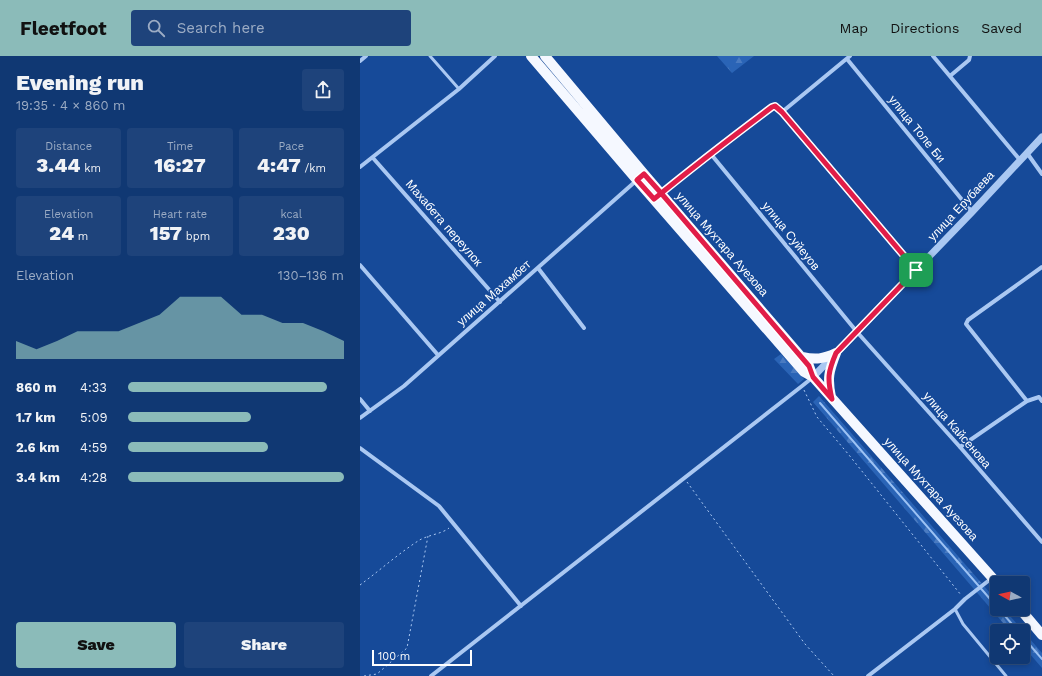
<!DOCTYPE html>
<html lang="en">
<head>
<meta charset="utf-8">
<style>
  body { margin:0; font-family:"Work Sans",sans-serif; background:#1e437b; color:#f1f3f6; height:100vh; display:flex; flex-direction:column; font-size:15px; white-space:nowrap }
  * { box-sizing:border-box; margin:0 }
  p { font-size:13px; color:#9cacc4 }
  .icon { flex:none; width:22px; height:22px; fill:none; stroke:currentColor; stroke-width:2; stroke-linecap:round; stroke-linejoin:round }
  .map { position:relative; flex:1; overflow:hidden }
  .drawer { display:flex; flex-direction:column; background:#103873; width:360px }
  .drawer>* { flex:none }
  .needle { width:26px; rotate:278deg }
  .controls { position:absolute; left:630px; top:520px; display:grid; gap:8px }
  .controls a { display:grid; place-items:center; width:40px; height:40px; border-radius:4px; background:#103873; box-shadow:0 2px 6px #0003,0 0 0 1px #305285; font-size:20px }
  .scale { position:absolute; left:12px; bottom:10px; width:100px; box-sizing:border-box; padding-left:4px; border:2px solid #fff; border-top:0; font-size:11px; line-height:14px; white-space:nowrap; color:#fff; -webkit-text-stroke:3px #164a99; paint-order:stroke }
  .pin { position:absolute; display:grid; place-items:center; width:34px; height:34px; color:#fff; margin:-17px; border-radius:8px; box-shadow:0 2px 6px #0006 }
  .round { display:grid; place-items:center; flex:none; width:42px; height:42px; border-radius:4px; background:#1e437b }
  .head { display:flex; align-items:center; justify-content:space-between; height:68px; padding:0 16px }
  h1 { font-size:22px; font-weight:800; line-height:30px }
  .metrics { display:grid; grid-template-columns:repeat(3,1fr); gap:6px; height:68px; padding:4px 16px }
  .metrics div { display:grid; align-content:center; border-radius:4px; background:#1e437b; text-align:center }
  .metrics b { font-size:20px; font-weight:800 }
  .metrics small { font-size:11px; font-weight:400 }
  .metrics p { font-size:11px }
  .chart { height:112px; padding:8px 16px }
  .chart p { display:flex; justify-content:space-between }
  .chart svg { width:100%; height:72px; margin-top:4px; fill:#8bbbb9; opacity:.7 }
  .primary-button { display:flex; gap:8px; margin-top:auto; padding:8px 16px }
  .primary-button a { flex:1; height:46px; border-radius:4px; background:#8bbbb9; color:#111; font-size:16px; font-weight:800; line-height:46px; text-align:center }
  .primary-button a+a { background:#1e437b; color:#f1f3f6 }
  ul { padding:0 16px; list-style:none; font-size:13px }
  li { display:grid; grid-template-columns:64px 48px 1fr; align-items:center; height:30px }
  li i { height:10px; border-radius:5px; background:#8bbbb9 }
  header { display:flex; align-items:center; gap:24px; box-sizing:border-box; height:56px; padding:0 20px; background:#8bbbb9; color:#111 }
  header strong { font-size:19px }
  nav { display:flex; gap:22px; margin-inline-start:auto; font-size:14px }
  .search { width:280px; height:36px; background:#1e437b; display:flex; align-items:center; gap:10px; box-sizing:border-box; padding:0 14px; border-radius:4px; color:#9cacc4; font-size:15px }
  main { display:flex; flex:1; min-height:0 }
  .map>svg:first-child { display:block }
</style>
</head>
<body>
<header>
<strong>Fleetfoot</strong>
<div class="search"><svg class="icon" aria-label="search" viewBox="0 0 24 24"><circle cx="10" cy="10" r="6"/><path d="M15 15l6 6"/></svg>Search here</div>
<nav><a>Map</a><a>Directions</a><a>Saved</a></nav>
</header>
<main>
<section class="drawer">
<div class="head"><div><h1>Evening run</h1><p>19:35 · 4 × 860 m</p></div><a class="round"><svg class="icon" aria-label="share" viewBox="0 0 24 24"><path d="M12 15V3M7 8l5-5 5 5M5 13v7h14v-7"/></svg></a></div>
<div class="metrics">
<div><p>Distance</p><b>3.44<small> km</small></b></div>
<div><p>Time</p><b>16:27</b></div>
<div><p>Pace</p><b>4:47<small> /km</small></b></div>
</div>
<div class="metrics">
<div><p>Elevation</p><b>24<small> m</small></b></div>
<div><p>Heart rate</p><b>157<small> bpm</small></b></div>
<div><p>kcal</p><b>230</b></div>
</div>
<div class="chart"><p><span>Elevation</span>130–136 m</p>
<svg viewBox="0 0 160 44" preserveAspectRatio="none"><path d="M0 44V33L10 38L20 33L30 27L40 27L50 27L60 22L70 17L80 6L90 6L100 6L110 17L120 17L130 22L140 22L150 27L160 33V44z"/></svg>
</div>
<ul>
<li><b>860 m</b>4:33<i style="width:92%"></i></li>
<li><b>1.7 km</b>5:09<i style="width:57%"></i></li>
<li><b>2.6 km</b>4:59<i style="width:65%"></i></li>
<li><b>3.4 km</b>4:28<i style="width:100%"></i></li>
</ul>
<div class="primary-button"><a>Save</a><a>Share</a></div>
</section>
<div class="map">
<svg width="682" height="620" viewBox="0 0 682 620">
  <defs>
    <pattern id="forest-firs" width="22" height="20" patternUnits="userSpaceOnUse"><rect width="22" height="20" fill="#2a64b6"/><path d="M5 1l3.5 6h-7zM16 11l3.5 6h-7z" fill="#4a7bc1"/></pattern>
  </defs>
  <rect width="100%" height="100%" fill="#164a99"/>
  <path fill="url(#forest-firs)" d="M357 0H394L372 17Z
    M421 298 444 323 438 328 414 303Z
    M459 340 637 545V553H644L663 575H650L453 346Z
    M663 575 682 597V612L663 590Z"/>
  <g fill="none" stroke-linecap="round" stroke-linejoin="round">
    <path stroke="#9cc2f4" stroke-width="2" d="M460 347 637 551
      M639 553 658 575
      M663 581 682 603"/>
    <path stroke="#aac8f2" stroke-width="1" stroke-dasharray="2 3" stroke-linecap="butt" d="M444 334 457 361 489 399 601 539
      M327 426 445 588 474 620
      M0 529C19 515 38 498 58 485 67 479 82 478 89 472
      M4 620 17 618 47 592 68 480"/>
    <path stroke="#aac8f2" stroke-width="3" d="M70 0 99 33
      M595 553 603 568 646 620"/>
    <path stroke="#aac8f2" stroke-width="4" d="M573 0 660 104
      M487 3 612 156
      M0 5 6 0
      M590 20 609 4 610 0
      M422 56 490 0
      M350 97 497 276 600 391 682 486
      M667 97 682 118
      M13 102 140 246
      M0 111 99 33 135 0
      M301 137 350 97 413 51 415 50 422 56 556 214
      M0 209 78 299
      M682 211 608 264 606 268 667 345 679 341 682 345
      M178 212 224 272
      M0 343 10 355
      M0 362 44 330 277 124
      M600 391 667 345
      M0 392 79 450 161 550
      M71 620 442 330 452 322
      M508 620 595 553 605 543 632 522"/>
    <path stroke="#aac8f2" stroke-width="7" d="M453 321 612 156 682 81"/>
    <path stroke="#f5f8ff" stroke-width="10" d="M171 0 277 124 444 316 453 321 637 527
      M185 0 284 118 449 310 453 321
      M442 301C456 304 463 303 476 297
      M471 341C467 322 469 315 476 297
      M660 553 682 579"/>
  </g>
  <g fill="none" stroke-linecap="round" stroke-linejoin="round">
    <g stroke="#fff" stroke-width="8">
      <path id="route" d="M556 214 422 56 415 50 412 51C372 81 333 111 294 143L277 124 284 118 301 137 449 310 453 321 472 343C467 322 468 316 476 297L556 214"/>
    </g>
    <use href="#route" stroke="#e11d48" stroke-width="5"/>
  </g>
  <g text-anchor="middle" stroke-width="3" stroke-linejoin="round" paint-order="stroke">
    <g font-size="12" fill="#fff" stroke="#164a99">
      <text transform="translate(557 73) rotate(51)" y="4">улица Толе Би</text>
      <text transform="translate(601 150) rotate(-47)" y="4">улица Ерубаева</text>
      <text transform="translate(84 167) rotate(49)" y="4">Махабета переулок</text>
      <text transform="translate(431 180) rotate(51)" y="4">улица Суйеуов</text>
      <text transform="translate(362 188) rotate(49)" y="4">улица Мухтара Ауезова</text>
      <text transform="translate(134 237) rotate(-41)" y="4">улица Махамбет</text>
      <text transform="translate(597 374) rotate(49)" y="4">улица Кайсенова</text>
      <text transform="translate(571 433) rotate(48)" y="4">улица Мухтара Ауезова</text>
    </g>
  </g>
</svg>
<div class="controls">
<a><svg class="needle" viewBox="-14 -14 28 28"><path d="M0-13l5 13h-10z" fill="#e53935"/><path d="M0 13l5-13h-10z" fill="#9cacc4"/></svg></a>
<a><svg class="icon" aria-label="locate" viewBox="0 0 24 24"><circle cx="12" cy="12" r="6"/><path d="M12 2v4M12 18v4M2 12h4M18 12h4"/></svg></a>
</div>
<div class="scale">100 m</div>
<div class="pin" style="left:556px;top:214px;background:#1e9e55"><svg class="icon" aria-label="arrive" viewBox="0 0 24 24"><path d="M6 21V4h12l-3 4 3 4H6"/></svg></div>
</div>
</main>
</body>
</html>
